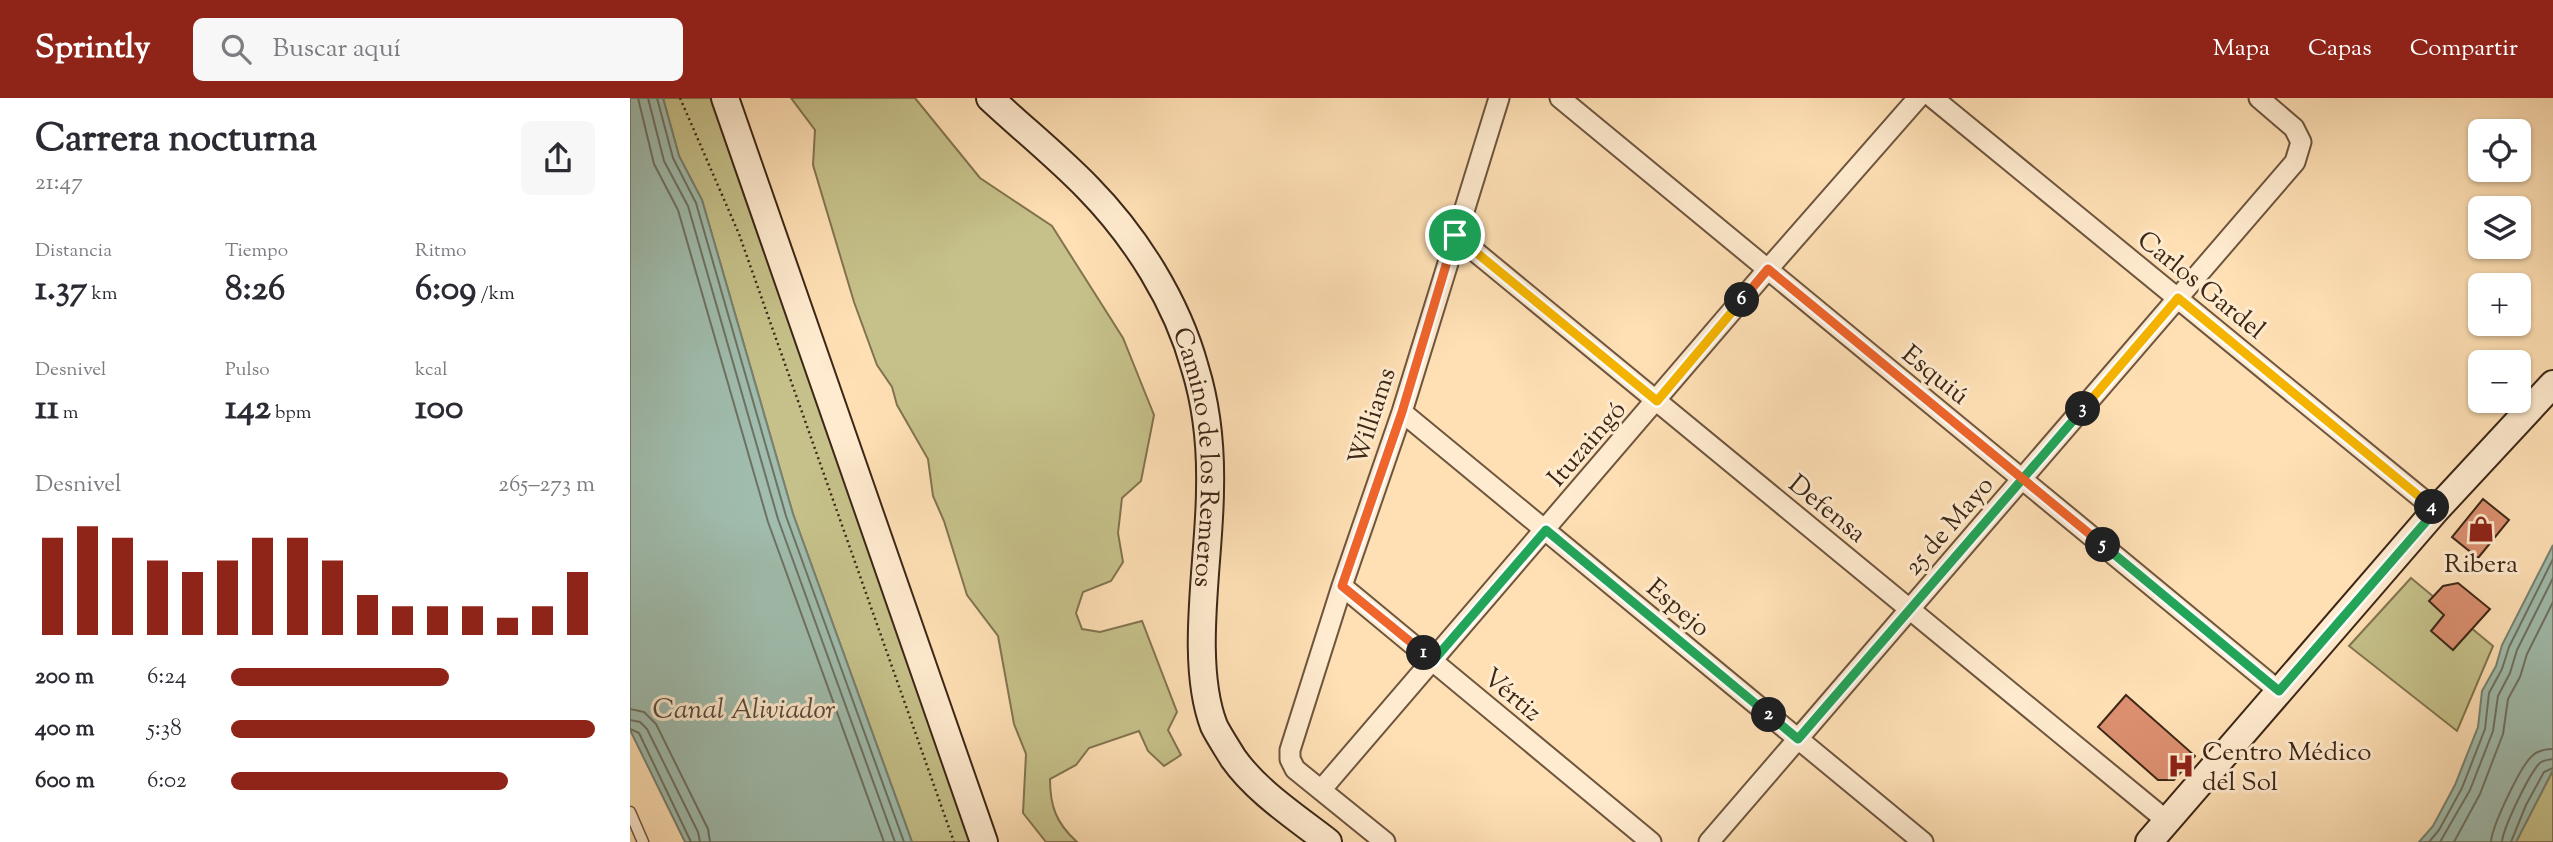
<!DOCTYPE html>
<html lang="es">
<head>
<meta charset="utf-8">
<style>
  body { margin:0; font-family:"Sorts Mill Goudy",serif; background:#f7f7f7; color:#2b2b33; height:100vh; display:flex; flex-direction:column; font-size:26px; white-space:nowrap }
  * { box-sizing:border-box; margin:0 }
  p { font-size:23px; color:#7c7c81 }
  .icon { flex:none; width:38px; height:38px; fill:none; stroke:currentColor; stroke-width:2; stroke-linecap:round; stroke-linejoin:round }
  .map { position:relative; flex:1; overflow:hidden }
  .panel { display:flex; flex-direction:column; background:#fff; width:630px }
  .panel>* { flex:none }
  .controls { position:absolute; left:1838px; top:21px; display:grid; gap:14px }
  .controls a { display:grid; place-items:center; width:63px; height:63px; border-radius:10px; background:#fff; box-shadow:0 2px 5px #0004; font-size:35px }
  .pin { position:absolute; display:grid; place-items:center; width:60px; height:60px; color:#fff; margin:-30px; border:4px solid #fff; border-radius:50%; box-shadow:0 2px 7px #0007 }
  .km { position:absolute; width:35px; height:35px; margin:-18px; border-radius:50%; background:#222; color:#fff; font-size:19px; line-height:35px; text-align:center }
  .round { display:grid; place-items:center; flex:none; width:74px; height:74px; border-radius:10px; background:#f7f7f7 }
  .summary { display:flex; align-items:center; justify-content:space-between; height:119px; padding:0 35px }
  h1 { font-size:38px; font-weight:700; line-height:52px }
  .figures { display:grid; grid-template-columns:repeat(3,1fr); gap:10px; height:119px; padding:7px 35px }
  .figures div { display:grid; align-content:center }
  .figures b { font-size:35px; font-weight:700 }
  .figures small { font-size:19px; font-weight:400 }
  .figures p { font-size:19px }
  .chart { height:196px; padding:14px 35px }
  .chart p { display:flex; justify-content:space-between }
  .chart svg { width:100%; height:126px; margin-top:7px; stroke:#8f2418; stroke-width:6 }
  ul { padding:0 35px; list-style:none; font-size:23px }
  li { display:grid; grid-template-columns:112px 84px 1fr; align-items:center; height:52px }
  li i { height:18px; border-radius:9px; background:#8f2418 }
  header { display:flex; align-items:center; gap:42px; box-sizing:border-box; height:98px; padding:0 35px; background:#8f2418; color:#fff }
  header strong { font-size:33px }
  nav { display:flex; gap:38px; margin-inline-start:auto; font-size:24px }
  .search { width:490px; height:63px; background:#f7f7f7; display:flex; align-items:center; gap:18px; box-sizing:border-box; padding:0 24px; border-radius:10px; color:#7c7c81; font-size:26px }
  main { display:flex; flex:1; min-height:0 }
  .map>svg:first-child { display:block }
</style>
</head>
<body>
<header>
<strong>Sprintly</strong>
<div class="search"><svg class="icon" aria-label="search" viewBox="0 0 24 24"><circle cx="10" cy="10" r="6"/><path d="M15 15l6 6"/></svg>Buscar aquí</div>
<nav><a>Mapa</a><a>Capas</a><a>Compartir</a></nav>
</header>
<main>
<section class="panel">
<div class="summary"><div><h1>Carrera nocturna</h1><p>21:47</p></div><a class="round"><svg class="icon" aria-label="share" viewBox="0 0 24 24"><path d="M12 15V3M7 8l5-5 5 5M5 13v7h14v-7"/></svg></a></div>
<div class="figures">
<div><p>Distancia</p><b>1.37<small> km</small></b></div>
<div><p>Tiempo</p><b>8:26</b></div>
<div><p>Ritmo</p><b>6:09<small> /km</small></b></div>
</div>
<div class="figures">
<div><p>Desnivel</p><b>11<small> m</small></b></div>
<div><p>Pulso</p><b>142<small> bpm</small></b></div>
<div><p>kcal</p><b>100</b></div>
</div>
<div class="chart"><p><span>Desnivel</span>265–273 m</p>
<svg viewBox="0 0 160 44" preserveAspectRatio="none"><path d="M5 44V10M15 44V6M25 44V10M35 44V18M45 44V22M55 44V18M65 44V10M75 44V10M85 44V18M95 44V30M105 44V34M115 44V34M125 44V34M135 44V38M145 44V34M155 44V22"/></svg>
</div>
<ul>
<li><b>200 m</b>6:24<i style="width:60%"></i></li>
<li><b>400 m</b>5:38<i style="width:100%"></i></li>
<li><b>600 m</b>6:02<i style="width:76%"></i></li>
</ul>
</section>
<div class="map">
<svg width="1923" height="744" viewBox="0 0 1923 744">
  <rect width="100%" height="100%" fill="#ffe0b5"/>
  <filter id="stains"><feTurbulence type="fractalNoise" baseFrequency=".00286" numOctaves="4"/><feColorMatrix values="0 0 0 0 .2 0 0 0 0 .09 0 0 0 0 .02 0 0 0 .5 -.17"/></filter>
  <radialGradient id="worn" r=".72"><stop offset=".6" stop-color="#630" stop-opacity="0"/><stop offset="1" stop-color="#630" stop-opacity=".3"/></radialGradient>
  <path fill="#c6c18a" stroke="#827450" stroke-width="2" d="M33 0H86L347 744H282L163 416 72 102 49 58Z
    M161 0H285L350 80 422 128 493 240 524 317 511 383 492 400 488 435 493 464 481 483 453 494 446 515 452 531 470 534 512 523 547 614 538 632 551 657 534 668 518 653 509 633 459 650 446 667 420 681C420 708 426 725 447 744H416L393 715 396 656 384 626 368 538 337 497 314 423 303 398 298 361 267 307 262 289 247 267 224 204 183 67 185 32Z
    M1781 480 1863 548 1827 633 1719 548Z
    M1923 672V744H1886Z"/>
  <path fill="#a0bdae" stroke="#788172" stroke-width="2" d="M0 0H33L49 58 72 102 163 416 282 744H55L0 632Z
    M1923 447V672L1886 744H1789L1803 728 1825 687 1848 629 1852 593 1866 568 1872 547Z"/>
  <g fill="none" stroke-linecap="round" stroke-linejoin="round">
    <path stroke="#6e7262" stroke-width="2" d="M8 0 24 66 48 112 138 424 254 744
      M18 0 34 63 58 108 148 421 265 744
      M27 0 43 60 66 105 156 418 274 744
      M0 611 14 614 26 626 78 731 80 744
      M0 622 10 624 17 631 68 734 70 744
      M0 631 9 635 61 744
      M1799 744 1809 732 1832 690 1855 631 1859 595 1872 571 1879 549 1923 461
      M1810 744 1840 692 1863 633 1868 598 1880 575 1887 552 1923 480
      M1824 744 1850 696 1873 636 1878 601 1890 579 1897 556 1923 504
      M1861 744C1862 728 1890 669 1902 658 1908 652 1915 651 1923 651
      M1872 744C1873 730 1898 679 1908 667 1912 662 1917 662 1923 661
      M1881 744 1896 707 1914 674 1923 670"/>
  </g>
  <path fill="#db8f6f" stroke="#3d2717" stroke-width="2" d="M1853 401 1879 422 1848 460 1822 439Z
    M1828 485 1860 511 1823 552 1801 533 1814 517 1799 503 1813 488Z
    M1496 597 1565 658 1544 682H1528L1468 629Z"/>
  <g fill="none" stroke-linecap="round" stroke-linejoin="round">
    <g stroke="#6e553e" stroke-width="13">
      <path id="lane" d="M0 714 13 744"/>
    </g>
    <g stroke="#6e553e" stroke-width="23">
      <path id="street" d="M930 0 1649 593
        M1303 0 1806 412
        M825 137 1537 723
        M772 314 1293 744
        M712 488 1021 744
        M691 692 1138 171 1288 0
        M755 744 665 671 660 661V652L712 488 772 314 869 0
        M1079 744 1665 64 1671 44 1664 30 1629 0"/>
    </g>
    <g stroke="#3d2717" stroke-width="30">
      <g id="secondary">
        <path d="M95 0 354 744"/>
        <path id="s1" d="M360 0C392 30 427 58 458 90 506 139 547 204 565 270 577 309 581 350 580 391 580 461 559 563 584 628 589 638 597 650 603 660 627 694 666 719 698 744"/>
        <path d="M1519 744 1806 412 1923 286"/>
      </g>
    </g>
    <path stroke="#3d2717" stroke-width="2.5" stroke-dasharray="2 3.5" stroke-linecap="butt" d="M50 0 109 136 324 744"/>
    <use href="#lane" stroke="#ffebcf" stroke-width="10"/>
    <use href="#street" stroke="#ffebcf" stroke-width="19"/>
    <use href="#secondary" stroke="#ffebcf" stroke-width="26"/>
  </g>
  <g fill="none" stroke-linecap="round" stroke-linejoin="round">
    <g stroke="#fff" stroke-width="14">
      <path id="split-1" d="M794 555 712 488 772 314 825 137"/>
    </g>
    <g stroke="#fff" stroke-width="14">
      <path id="split-2" d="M794 555 803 563 916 432 1139 617"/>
    </g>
    <g stroke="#fff" stroke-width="14">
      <path id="split-3" d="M1139 617 1168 641 1453 311"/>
    </g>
    <g stroke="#fff" stroke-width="14">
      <path id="split-4" d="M1453 311 1548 200 1802 409"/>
    </g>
    <g stroke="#fff" stroke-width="14">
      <path id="split-5" d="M1473 447 1649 593 1806 412 1802 409"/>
    </g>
    <g stroke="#fff" stroke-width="14">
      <path id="split-6" d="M1112 202 1138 171 1473 447"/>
    </g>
    <g stroke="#fff" stroke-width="14">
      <path id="split-7" d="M825 137 1027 303 1112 202"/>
    </g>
    <use href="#split-1" stroke="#f0652b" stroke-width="9"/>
    <use href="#split-2" stroke="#22a559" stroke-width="9"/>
    <use href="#split-3" stroke="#22a559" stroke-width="9"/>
    <use href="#split-4" stroke="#f5b400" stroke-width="9"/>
    <use href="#split-5" stroke="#22a559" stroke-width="9"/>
    <use href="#split-6" stroke="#f0652b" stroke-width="9"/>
    <use href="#split-7" stroke="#f5b400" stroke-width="9"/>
  </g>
  <defs>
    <g id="shop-bare" transform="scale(2.1)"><path d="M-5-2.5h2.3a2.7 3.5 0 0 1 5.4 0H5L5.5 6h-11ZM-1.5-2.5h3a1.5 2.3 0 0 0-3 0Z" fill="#8f2418" stroke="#ffebcf" stroke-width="2.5" paint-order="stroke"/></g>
    <g id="hospital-bare" transform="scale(2.1)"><path d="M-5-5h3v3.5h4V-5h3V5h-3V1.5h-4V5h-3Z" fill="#8f2418" stroke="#ffebcf" stroke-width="2.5" paint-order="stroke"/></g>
  </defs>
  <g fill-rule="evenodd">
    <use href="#shop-bare" x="1851" y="431"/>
    <use href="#hospital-bare" x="1551" y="668"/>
  </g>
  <g text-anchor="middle" stroke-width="6" stroke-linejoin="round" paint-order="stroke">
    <g font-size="26" fill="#3d2717" stroke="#ffebcf">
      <text transform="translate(1572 186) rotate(39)" y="9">Carlos Gardel</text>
      <text transform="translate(1306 276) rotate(39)" y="9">Esquiú</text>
      <text transform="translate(741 318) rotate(-72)" y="9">Williams</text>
      <text transform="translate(956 345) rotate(-49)" y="9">Ituzaingó</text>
      <text dy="9" stroke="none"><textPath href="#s1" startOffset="434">Camino de los Remeros</textPath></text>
      <text transform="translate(1198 410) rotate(39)" y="9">Defensa</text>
      <text transform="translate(1318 427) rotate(-49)" y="9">25 de Mayo</text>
      <text transform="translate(1049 509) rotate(40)" y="9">Espejo</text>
      <text transform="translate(883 596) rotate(40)" y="9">Vértiz</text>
    </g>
    <g font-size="26" fill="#3d2717" stroke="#ffebcf">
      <text x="1851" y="474">Ribera</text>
      <text x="1572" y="662" text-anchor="start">Centro Médico<tspan x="1572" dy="30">del Sol</tspan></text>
    </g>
    <g font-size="28" font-style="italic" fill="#564c3d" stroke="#ffebcf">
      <text x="114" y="620">Canal Aliviador</text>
    </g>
  </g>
  <rect width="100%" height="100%" filter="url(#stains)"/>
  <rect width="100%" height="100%" fill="url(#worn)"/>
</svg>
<div class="controls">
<a><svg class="icon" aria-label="locate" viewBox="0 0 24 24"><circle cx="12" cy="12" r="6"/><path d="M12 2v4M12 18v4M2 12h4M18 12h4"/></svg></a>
<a><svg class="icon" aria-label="layers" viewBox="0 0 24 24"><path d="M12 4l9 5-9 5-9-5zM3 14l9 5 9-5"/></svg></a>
<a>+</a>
<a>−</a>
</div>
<div class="pin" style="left:825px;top:137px;background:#1e9e55"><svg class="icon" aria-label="arrive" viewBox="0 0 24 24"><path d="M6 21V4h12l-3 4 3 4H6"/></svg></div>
<b class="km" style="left:794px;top:555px">1</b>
<b class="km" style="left:1139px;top:617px">2</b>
<b class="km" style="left:1453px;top:311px">3</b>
<b class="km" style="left:1802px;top:409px">4</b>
<b class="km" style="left:1473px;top:447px">5</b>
<b class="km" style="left:1112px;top:202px">6</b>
</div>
</main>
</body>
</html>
